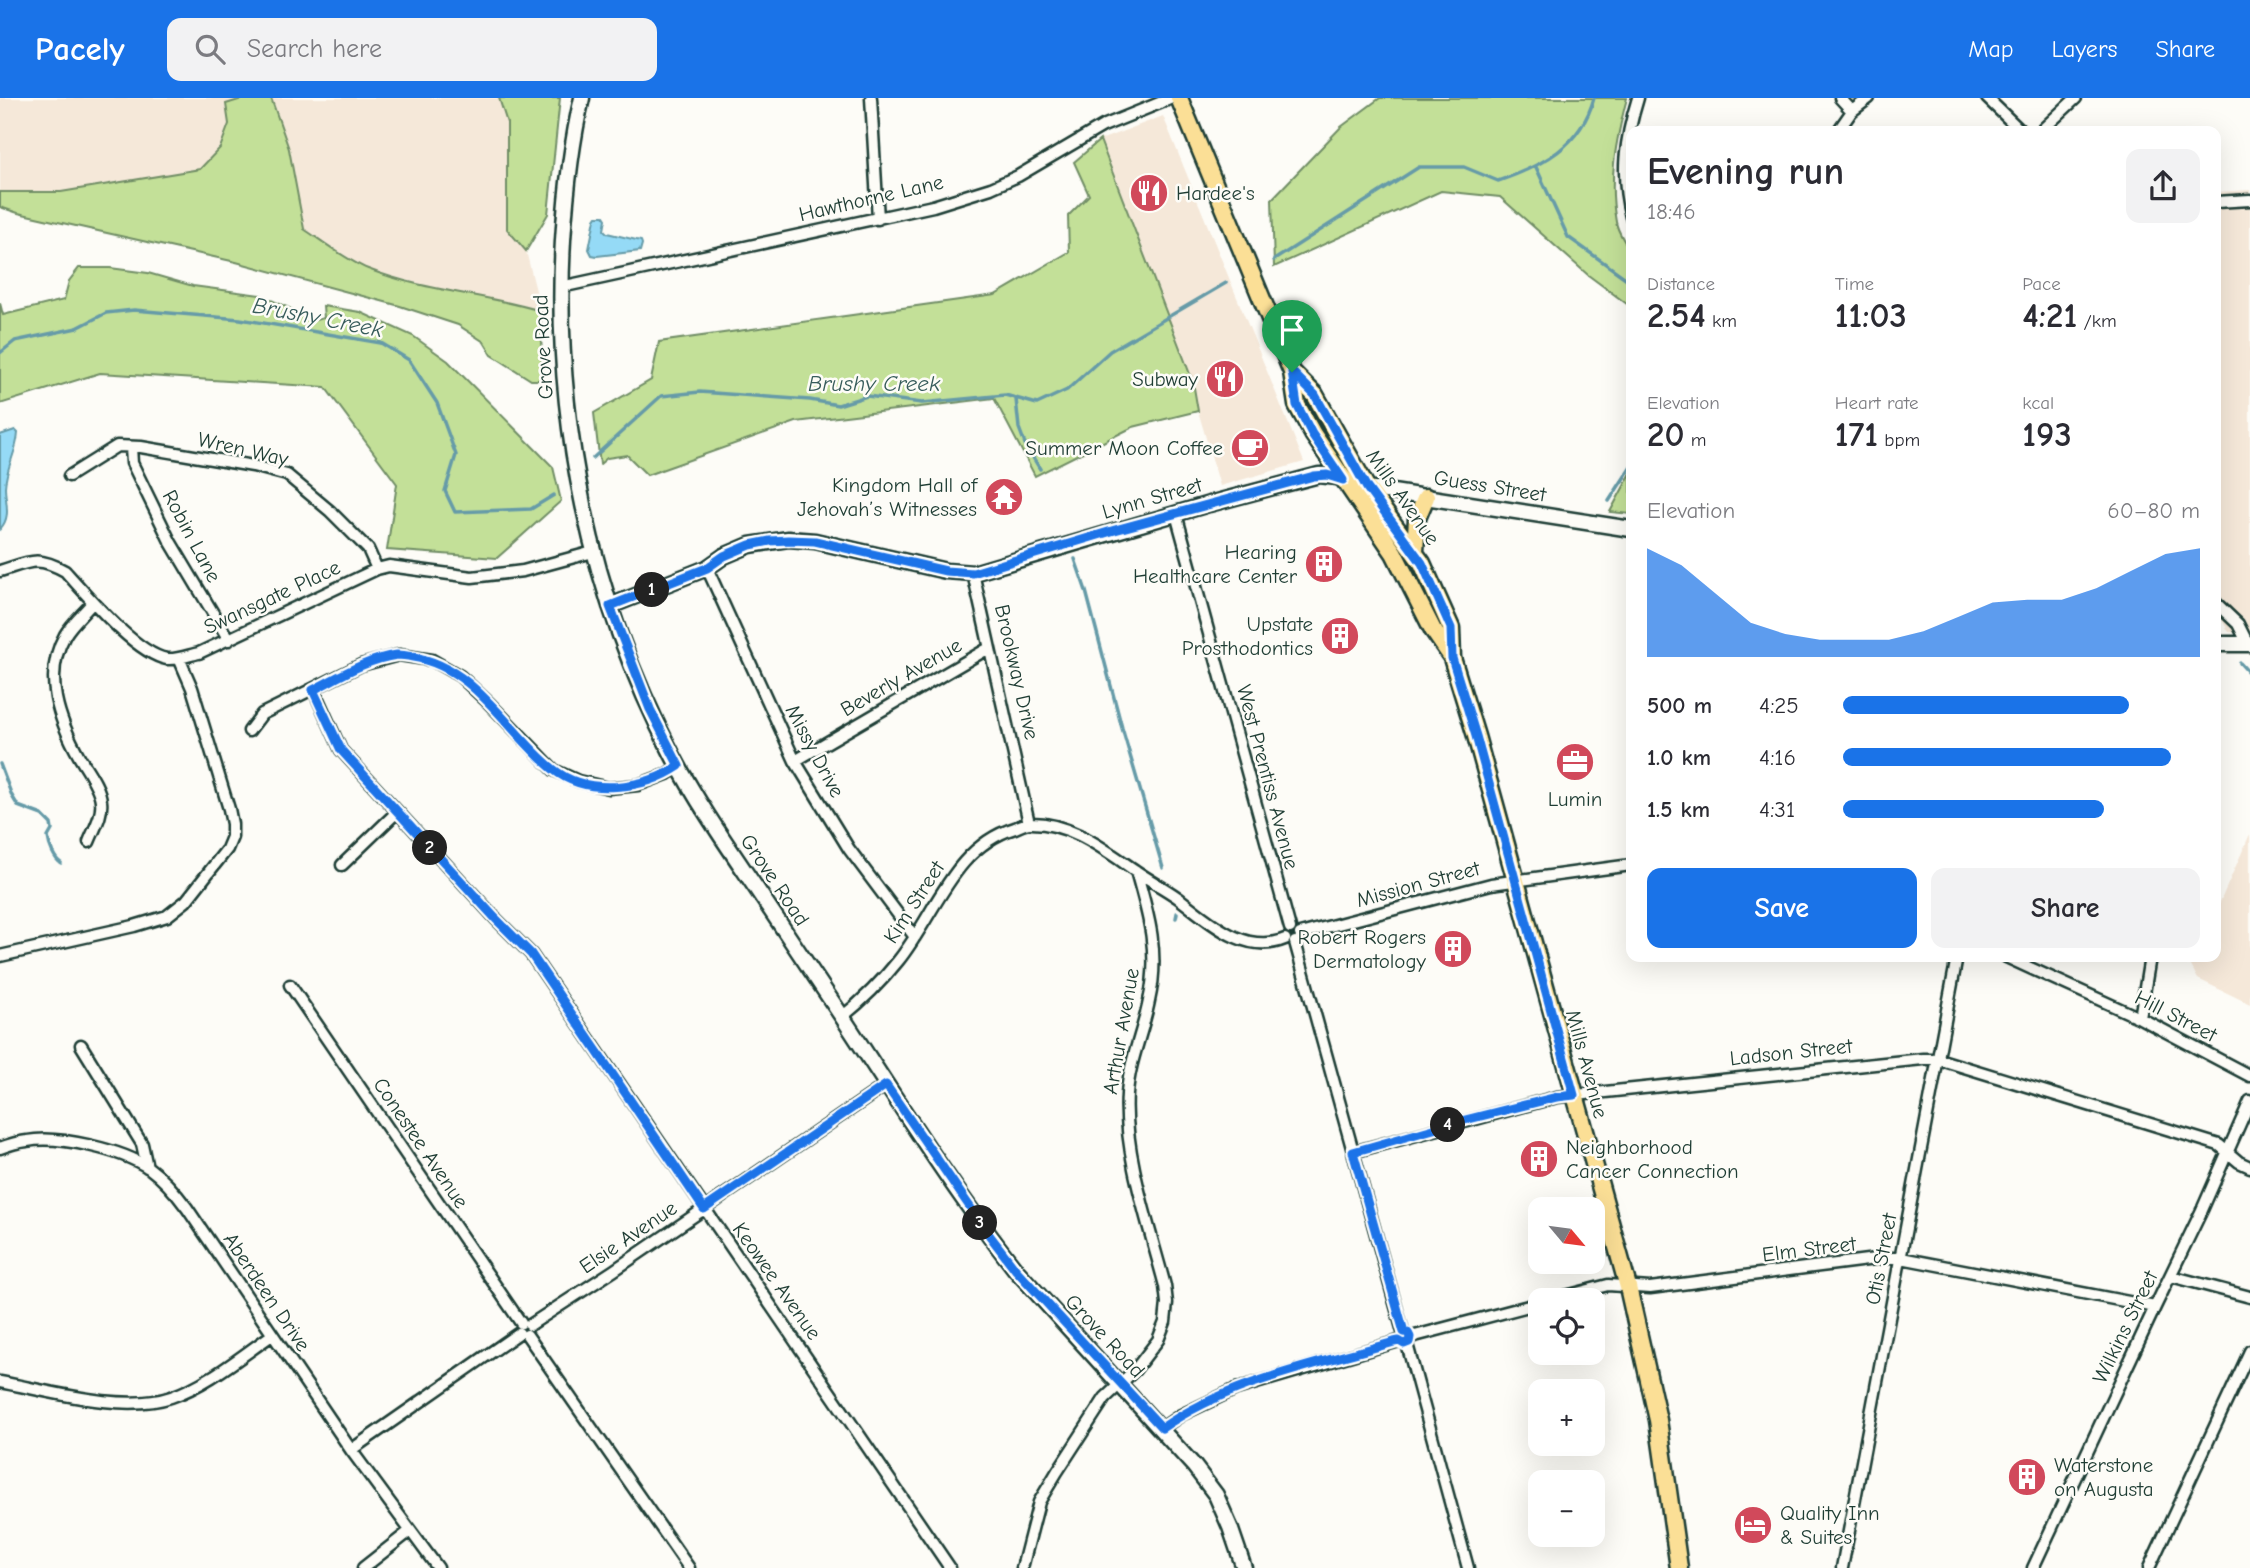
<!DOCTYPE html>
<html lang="en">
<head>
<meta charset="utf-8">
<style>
  body { margin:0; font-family:"Comic Neue",sans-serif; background:#f2f2f3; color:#2b2b33; height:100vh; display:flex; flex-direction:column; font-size:26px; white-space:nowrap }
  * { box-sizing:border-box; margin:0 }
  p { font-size:23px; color:#7c7c81 }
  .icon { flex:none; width:38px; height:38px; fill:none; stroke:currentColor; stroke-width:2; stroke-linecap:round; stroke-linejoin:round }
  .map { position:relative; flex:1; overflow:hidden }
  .details { position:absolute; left:1626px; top:28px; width:595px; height:836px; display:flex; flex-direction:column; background:#fff; border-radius:14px; box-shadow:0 7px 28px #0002 }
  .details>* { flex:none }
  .needle { width:46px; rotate:119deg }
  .tools { position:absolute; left:1528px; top:1099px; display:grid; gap:14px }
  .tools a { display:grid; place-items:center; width:77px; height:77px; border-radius:14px; background:#fff; box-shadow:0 7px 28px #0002; font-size:35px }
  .pin { position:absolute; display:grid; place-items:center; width:60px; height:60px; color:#fff; margin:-72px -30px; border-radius:50% 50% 50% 0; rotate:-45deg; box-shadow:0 0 7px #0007 }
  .pin .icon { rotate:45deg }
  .km { position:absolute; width:35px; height:35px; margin:-18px; border-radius:50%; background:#222; color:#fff; font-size:19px; line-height:35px; text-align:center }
  .round { display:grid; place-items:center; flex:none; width:74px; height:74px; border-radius:14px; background:#f2f2f3 }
  .summary { display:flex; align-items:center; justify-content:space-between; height:119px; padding:0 21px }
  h1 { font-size:38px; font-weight:700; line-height:52px }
  .figures { display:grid; grid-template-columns:repeat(3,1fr); gap:10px; height:119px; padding:7px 21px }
  .figures div { display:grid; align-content:center }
  .figures b { font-size:35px; font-weight:700 }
  .figures small { font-size:19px; font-weight:400 }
  .figures p { font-size:19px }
  .chart { height:196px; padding:14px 21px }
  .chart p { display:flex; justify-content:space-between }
  .chart svg { width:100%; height:126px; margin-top:7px; fill:#1a73e8; opacity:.7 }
  .button { display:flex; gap:14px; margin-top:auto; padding:14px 21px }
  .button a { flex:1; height:80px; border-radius:14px; background:#1a73e8; color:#fff; font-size:28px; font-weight:700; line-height:80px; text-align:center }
  .button a+a { background:#f2f2f3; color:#2b2b33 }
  ul { padding:0 21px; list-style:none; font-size:23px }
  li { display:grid; grid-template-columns:112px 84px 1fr; align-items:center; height:52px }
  li i { height:18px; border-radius:9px; background:#1a73e8 }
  header { display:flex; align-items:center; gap:42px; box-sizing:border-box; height:98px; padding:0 35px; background:#1a73e8; color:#fff }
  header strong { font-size:33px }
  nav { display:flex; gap:38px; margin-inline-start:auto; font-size:24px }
  .search { width:490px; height:63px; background:#f2f2f3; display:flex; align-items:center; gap:18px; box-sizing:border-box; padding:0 24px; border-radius:14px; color:#7c7c81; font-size:26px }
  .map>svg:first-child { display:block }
</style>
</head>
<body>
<header>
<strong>Pacely</strong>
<div class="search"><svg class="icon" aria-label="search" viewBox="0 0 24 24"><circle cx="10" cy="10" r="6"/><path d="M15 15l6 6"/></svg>Search here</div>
<nav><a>Map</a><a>Layers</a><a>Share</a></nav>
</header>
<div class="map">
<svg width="2250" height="1470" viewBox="0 0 2250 1470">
  <rect width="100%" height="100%" fill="#fdfcf7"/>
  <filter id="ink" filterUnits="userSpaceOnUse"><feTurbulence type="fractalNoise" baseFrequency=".0143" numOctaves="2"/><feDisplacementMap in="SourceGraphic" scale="14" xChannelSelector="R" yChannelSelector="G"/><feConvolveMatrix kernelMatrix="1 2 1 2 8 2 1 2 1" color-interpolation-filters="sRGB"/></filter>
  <g filter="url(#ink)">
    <path fill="#f5e8d9" d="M0 0H245L226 6 229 26 220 50 200 71 61 94H0Z
      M271 0H560L548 116 526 153 541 213 519 206 449 194 366 171 304 131 289 51Z
      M1163 18 1304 364 1220 388 1198 313 1193 284 1100 42Z
      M2250 92V536L2229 534 2216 512V94Z
      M2250 736V906L2198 881 2191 868 2195 859H2216V813Z"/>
    <path fill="#c3e098" stroke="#718e66" stroke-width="2" d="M245 0H271L289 51 304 131C322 143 348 163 368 171 424 193 485 196 541 213L542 282H531L492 257 484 244 458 227 400 208 236 164 18 115 0 109V94H61L200 71 220 50 229 26 226 6Z
      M499 0H560L548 116 526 153 507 131V25Z
      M1380 0H1627C1616 42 1608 81 1616 124 1618 137 1629 147 1631 159 1634 174 1631 193 1631 209L1588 177 1500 99 1441 93 1274 169 1272 101 1341 29Z
      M1100 42 1193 284 1198 313 1133 329 1035 378 994 300 796 324 647 377 627 357 607 360 600 366 594 315 651 282 659 244 995 197 1069 154 1068 118 1089 97 1074 64Z
      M79 170H110L148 175 193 188 260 197 291 211 311 223 324 220 323 208 360 214 413 238 448 263 553 369 561 403 497 460 387 452 397 386 325 289 100 275 0 306V205L3 217 64 202 69 183Z
      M1631 375V416L1610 414Z"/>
    <path fill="#95daf6" stroke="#669ba8" stroke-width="2" d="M597 118H604L606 121 604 132 607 135 641 143 642 146 640 153 597 158 592 157 589 151 595 121Z
      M15 332 18 335C17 354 6 369 5 389 5 403 12 419 0 431V337Z"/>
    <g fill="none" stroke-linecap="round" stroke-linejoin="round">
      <path stroke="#669ba8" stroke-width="3.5" d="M1536 69 1568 139 1631 184
        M1274 162 1419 69H1464L1498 83C1542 68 1581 48 1594 0
        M0 255 15 243 77 230 106 215 134 212 240 221 381 245 409 262 437 305 456 357 445 393 455 414 531 411 554 397
        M1016 301 1019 330 1025 346 1040 371
        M593 360 661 298 700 294 810 302 838 307 867 298 922 305 1005 297 1037 306 1067 292 1110 253 1226 185
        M1609 403 1631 369
        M1075 461 1086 493 1122 630 1163 770
        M2240 565 2250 576
        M0 666 12 698 18 708 42 717 51 726 52 732 48 739C49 747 54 761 61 765
        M1176 820 1177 815"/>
      <g stroke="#1f3d34" stroke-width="15">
        <path id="street" d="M871 0 878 121
          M1840 0 1852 13
          M1987 0 2021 33
          M1838 33 1852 13 1869 0
          M2041 33 2076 0
          M2216 104 2250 102
          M1631 119C1620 76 1625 42 1638 0
          M561 189 933 108 991 90 1018 78 1103 28 1172 0
          M131 349 132 365 170 443 229 542
          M69 378 117 348 141 349 253 368 287 377 330 413 368 451 377 471
          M1176 416 1290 830
          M707 470 795 663 849 751 915 839
          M0 473C29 464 37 457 65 473 86 496 136 556 167 561 177 562 189 557 199 555L377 471 389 468 472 479 523 473 593 454
          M973 475 1029 725
          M2216 505 2238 526 2248 546
          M314 592 341 652 496 821 531 856 950 1470
          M249 633 262 616 361 567 399 557 432 562 460 578 489 605 554 672 578 683 609 690 638 687 667 676 679 668
          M795 663 989 550
          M89 744C94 731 103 717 101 703 100 689 87 672 80 660 59 623 42 578 65 537 72 525 84 515 93 504
          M342 767 397 714
          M1136 773C1149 782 1164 790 1177 799 1208 822 1244 858 1285 841
          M1300 836 1491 786 1631 767
          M1295 844 1403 1234
          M0 858 134 828 167 818 186 803 227 751 232 739V726L229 711 192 590 179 560
          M2006 859 2140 920 2250 978
          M290 887 521 1225
          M842 919C862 903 882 883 898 863 936 816 953 749 1015 730 1020 728 1025 725 1030 725 1070 724 1105 752 1136 773 1149 818 1160 856 1149 903 1143 934 1129 964 1127 996 1123 1055 1150 1130 1165 1188L1167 1205 1165 1224 1158 1242 1135 1272 1105 1300 1057 1374 1039 1404 1022 1470
          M2140 920 2150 859
          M81 947 142 1046 147 1069
          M0 1050C8 1047 18 1044 27 1043 59 1037 122 1052 149 1070 164 1081 176 1095 187 1110L351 1352 438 1470
          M1353 1054 1557 999 1923 961H1938L2219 1047 2239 1064 2250 1069
          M2171 1178 2250 1199
          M1550 1202 1608 1187 1650 1190 1883 1160H1901L2155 1209
          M530 1227 613 1173 886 987
          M527 1237 689 1470
          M1411 1239 1540 1205
          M1407 1246 1468 1470
          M0 1284C49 1293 124 1315 171 1299 207 1287 240 1259 272 1237
          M1162 1330 1181 1317 1236 1291 1399 1243
          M351 1352 519 1235
          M363 1470 410 1433
          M1842 1470 1957 859
          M2033 1470 2155 1209 2202 1112 2250 1003
          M2149 1470 2250 1253"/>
      </g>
      <g stroke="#1f3d34" stroke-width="19">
        <path id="secondary" d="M582 0C571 46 566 95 563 142 553 320 590 499 673 658 697 704 727 747 756 790 785 833 814 877 843 920 899 1005 953 1092 1016 1172L1194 1368 1216 1397 1230 1429 1244 1470
          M610 508 707 470 724 458 750 447 788 441 815 443 946 473 973 475 1209 406 1319 377 1337 379 1367 390 1631 431
          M2216 546H2250"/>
      </g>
      <g stroke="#1f3d34" stroke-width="21">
        <path id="primary" d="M1179 0 1292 274 1297 307 1313 336 1394 455 1433 532 1451 558
          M1292 274 1315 297 1367 390 1422 465 1451 530 1452 560 1476 638 1628 1189 1658 1322 1679 1470
          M1415 454 1417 420 1426 399"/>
      </g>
      <use href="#street" stroke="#fdfcf7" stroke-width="10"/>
      <use href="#secondary" stroke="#fdfcf7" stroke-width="14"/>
      <use href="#primary" stroke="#fbdf96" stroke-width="16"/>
    </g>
  </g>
  <g fill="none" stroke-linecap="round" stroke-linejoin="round" filter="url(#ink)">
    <g stroke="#fff" stroke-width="14">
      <path id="route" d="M1292 274 1315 297 1367 390 1422 465 1451 530 1452 560 1476 638 1574 997 1557 999 1465 1022 1353 1054 1404 1234 1408 1235 1410 1239 1409 1244 1404 1246 1399 1243 1394 1244C1315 1267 1230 1283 1162 1330L1016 1172 990 1138 886 987 704 1111 531 856 496 821 341 652 313 592C340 578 367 561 397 557 402 557 408 558 413 559 476 569 507 634 553 671 587 699 645 691 679 668L650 611 610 508 707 470 724 458 750 447 770 443 788 442 815 443 946 473 973 475 1115 432 1314 378 1327 377 1343 382 1312 336 1297 307Z"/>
    </g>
    <use href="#route" stroke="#1a73e8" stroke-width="9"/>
  </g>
  <defs>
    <g id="restaurant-disc" transform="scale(2.0125)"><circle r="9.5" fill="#d1495b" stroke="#fdfcf7"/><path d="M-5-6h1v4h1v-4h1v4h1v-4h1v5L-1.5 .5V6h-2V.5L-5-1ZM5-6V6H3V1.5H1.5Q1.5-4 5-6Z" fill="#fff"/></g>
    <g id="cafe-disc" transform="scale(2.0125)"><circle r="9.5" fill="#d1495b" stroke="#fdfcf7"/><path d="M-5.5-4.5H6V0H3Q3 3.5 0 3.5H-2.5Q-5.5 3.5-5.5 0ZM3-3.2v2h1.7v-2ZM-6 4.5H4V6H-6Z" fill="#fff"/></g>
    <g id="temple-disc" transform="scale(2.0125)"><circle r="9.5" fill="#d1495b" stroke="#fdfcf7"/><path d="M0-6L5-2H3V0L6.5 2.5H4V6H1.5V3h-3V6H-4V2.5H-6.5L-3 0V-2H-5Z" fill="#fff"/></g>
    <g id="building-disc" transform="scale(2.0125)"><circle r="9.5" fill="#d1495b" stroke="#fdfcf7"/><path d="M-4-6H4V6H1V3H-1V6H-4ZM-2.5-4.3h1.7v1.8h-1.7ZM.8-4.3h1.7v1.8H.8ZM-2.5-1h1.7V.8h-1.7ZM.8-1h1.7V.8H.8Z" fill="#fff"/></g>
    <g id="office-disc" transform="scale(2.0125)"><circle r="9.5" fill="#d1495b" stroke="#fdfcf7"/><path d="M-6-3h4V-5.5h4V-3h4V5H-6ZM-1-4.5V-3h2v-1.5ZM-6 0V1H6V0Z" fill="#fff"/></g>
    <g id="hotel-disc" transform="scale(2.0125)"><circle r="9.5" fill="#d1495b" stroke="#fdfcf7"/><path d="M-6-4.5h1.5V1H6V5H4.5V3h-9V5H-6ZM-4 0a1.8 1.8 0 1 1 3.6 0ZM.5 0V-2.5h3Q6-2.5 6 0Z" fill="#fff"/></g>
  </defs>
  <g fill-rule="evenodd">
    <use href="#restaurant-disc" x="1149" y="95"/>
    <use href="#restaurant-disc" x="1225" y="281"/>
    <use href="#cafe-disc" x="1250" y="350"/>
    <use href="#temple-disc" x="1004" y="399"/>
    <use href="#building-disc" x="1324" y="466"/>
    <use href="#building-disc" x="1340" y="538"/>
    <use href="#office-disc" x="1575" y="664"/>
    <use href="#building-disc" x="1453" y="851"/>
    <use href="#building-disc" x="1539" y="1061"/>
    <use href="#building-disc" x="2027" y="1379"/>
    <use href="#hotel-disc" x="1753" y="1427"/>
  </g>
  <g text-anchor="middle" stroke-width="5" stroke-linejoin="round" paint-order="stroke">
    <g font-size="21" fill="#1f3d34" stroke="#fdfcf7" text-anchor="end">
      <text x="1176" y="102" text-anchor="start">Hardee's</text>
      <text x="1198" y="288">Subway</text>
      <text x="1223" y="357">Summer Moon Coffee</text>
      <text x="977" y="394">Kingdom Hall of<tspan x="977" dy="24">Jehovah’s Witnesses</tspan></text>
      <text x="1297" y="461">Hearing<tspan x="1297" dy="24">Healthcare Center</tspan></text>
      <text x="1313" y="533">Upstate<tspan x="1313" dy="24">Prosthodontics</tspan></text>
      <text x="1575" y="708" text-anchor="middle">Lumin</text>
      <text x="1426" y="846">Robert Rogers<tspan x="1426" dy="24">Dermatology</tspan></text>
      <text x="1566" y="1056" text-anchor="start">Neighborhood<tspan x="1566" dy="24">Cancer Connection</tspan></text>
      <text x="2054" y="1374" text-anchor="start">Waterstone<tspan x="2054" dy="24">on Augusta</tspan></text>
      <text x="1780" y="1422" text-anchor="start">Quality Inn<tspan x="1780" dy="24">&amp; Suites</tspan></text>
    </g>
    <g font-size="21" fill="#1f3d34" stroke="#fdfcf7">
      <text transform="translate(871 100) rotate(-13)" y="7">Hawthorne Lane</text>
      <text transform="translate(543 249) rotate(-93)" y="7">Grove Road</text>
      <text transform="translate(243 351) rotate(13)" y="7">Wren Way</text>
      <text transform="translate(1490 388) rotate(9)" y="7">Guess Street</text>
      <text transform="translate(1403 399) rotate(55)" y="7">Mills Avenue</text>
      <text transform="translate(1152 400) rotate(-16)" y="7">Lynn Street</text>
      <text transform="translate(192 438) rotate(62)" y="7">Robin Lane</text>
      <text transform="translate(272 499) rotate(-25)" y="7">Swansgate Place</text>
      <text transform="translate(1017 574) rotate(77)" y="7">Brookway Drive</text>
      <text transform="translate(901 579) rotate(-30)" y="7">Beverly Avenue</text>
      <text transform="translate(815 653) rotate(62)" y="7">Missy Drive</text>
      <text transform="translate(1268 679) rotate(75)" y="7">West Prentiss Avenue</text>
      <text transform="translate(775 782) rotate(56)" y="7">Grove Road</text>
      <text transform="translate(1418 786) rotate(-15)" y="7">Mission Street</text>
      <text transform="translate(914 804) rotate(-57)" y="7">Kim Street</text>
      <text transform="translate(2176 918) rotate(27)" y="7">Hill Street</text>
      <text transform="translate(1121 933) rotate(-80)" y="7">Arthur Avenue</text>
      <text transform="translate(1791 954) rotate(-6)" y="7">Ladson Street</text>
      <text transform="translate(1587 966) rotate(75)" y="7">Mills Avenue</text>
      <text transform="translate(421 1045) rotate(56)" y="7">Conestee Avenue</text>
      <text transform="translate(628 1139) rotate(-34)" y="7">Elsie Avenue</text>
      <text transform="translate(1809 1151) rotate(-7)" y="7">Elm Street</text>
      <text transform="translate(1881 1161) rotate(-79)" y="7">Otis Street</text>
      <text transform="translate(777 1183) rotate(55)" y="7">Keowee Avenue</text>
      <text transform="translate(267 1194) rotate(56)" y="7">Aberdeen Drive</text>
      <text transform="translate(2125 1229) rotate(-64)" y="7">Wilkins Street</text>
      <text transform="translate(1105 1238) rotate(47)" y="7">Grove Road</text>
    </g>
    <g font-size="23" font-style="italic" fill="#375c5b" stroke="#fdfcf7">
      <text transform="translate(318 219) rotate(11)" y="8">Brushy Creek</text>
      <text x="874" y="293">Brushy Creek</text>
    </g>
  </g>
</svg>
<div class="tools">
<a><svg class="needle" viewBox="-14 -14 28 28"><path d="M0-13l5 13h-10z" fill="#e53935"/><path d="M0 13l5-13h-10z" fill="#7c7c81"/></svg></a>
<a><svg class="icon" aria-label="locate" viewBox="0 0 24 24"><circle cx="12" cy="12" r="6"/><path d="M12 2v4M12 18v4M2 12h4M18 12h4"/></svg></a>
<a>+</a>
<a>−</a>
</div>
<div class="pin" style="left:1292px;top:274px;background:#1e9e55"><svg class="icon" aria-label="arrive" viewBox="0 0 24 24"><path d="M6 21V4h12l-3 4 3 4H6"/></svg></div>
<b class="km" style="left:652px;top:492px">1</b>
<b class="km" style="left:430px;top:750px">2</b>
<b class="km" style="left:980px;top:1125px">3</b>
<b class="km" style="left:1448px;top:1027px">4</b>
<section class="details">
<div class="summary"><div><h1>Evening run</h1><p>18:46</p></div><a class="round"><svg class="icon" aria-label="share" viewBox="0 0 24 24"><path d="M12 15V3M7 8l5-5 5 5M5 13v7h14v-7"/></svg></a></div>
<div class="figures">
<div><p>Distance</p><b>2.54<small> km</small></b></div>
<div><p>Time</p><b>11:03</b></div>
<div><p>Pace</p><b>4:21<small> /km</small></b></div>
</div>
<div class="figures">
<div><p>Elevation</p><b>20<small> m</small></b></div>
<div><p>Heart rate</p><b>171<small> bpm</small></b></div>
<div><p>kcal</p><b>193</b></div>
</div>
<div class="chart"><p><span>Elevation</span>60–80 m</p>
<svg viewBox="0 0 160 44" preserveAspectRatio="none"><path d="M0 44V6L10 12L20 22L30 32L40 36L50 38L60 38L70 38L80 35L90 30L100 25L110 24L120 24L130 20L140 14L150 8L160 6V44z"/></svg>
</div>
<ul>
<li><b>500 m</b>4:25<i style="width:80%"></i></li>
<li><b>1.0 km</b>4:16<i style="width:92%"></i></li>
<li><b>1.5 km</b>4:31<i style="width:73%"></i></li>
</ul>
<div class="button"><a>Save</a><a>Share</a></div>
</section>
</div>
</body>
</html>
